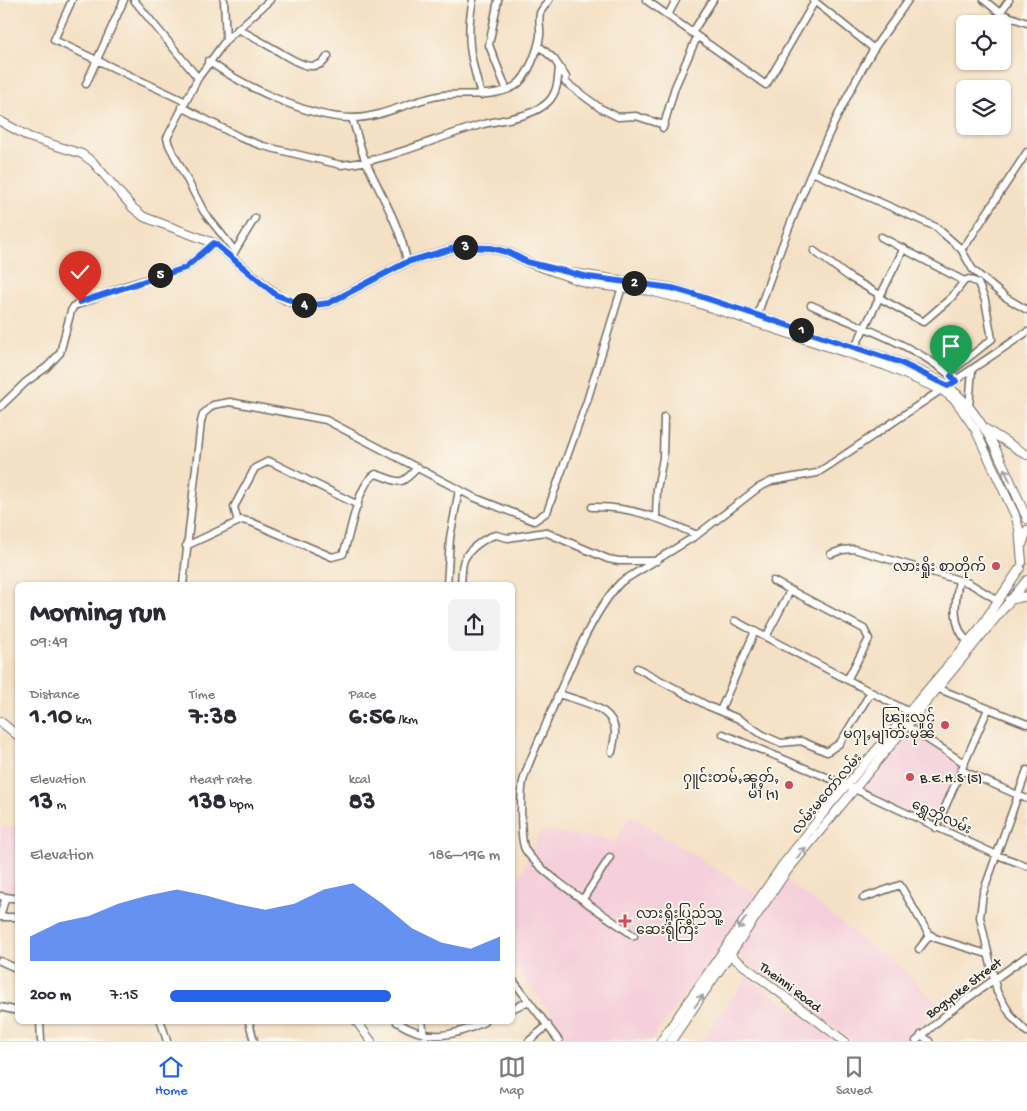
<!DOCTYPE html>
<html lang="en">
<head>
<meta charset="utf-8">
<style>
  body { margin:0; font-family:"Gochi Hand","Noto Sans Myanmar",sans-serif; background:#f2f2f3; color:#2b2b33; height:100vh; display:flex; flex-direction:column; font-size:19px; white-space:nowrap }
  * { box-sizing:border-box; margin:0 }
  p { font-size:16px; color:#7c7c81 }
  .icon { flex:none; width:28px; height:28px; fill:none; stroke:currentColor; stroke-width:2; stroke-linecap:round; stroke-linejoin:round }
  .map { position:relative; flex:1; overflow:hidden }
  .sheet { position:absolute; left:15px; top:582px; width:500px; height:442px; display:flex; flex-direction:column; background:#fff; border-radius:8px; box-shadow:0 1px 4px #0004 }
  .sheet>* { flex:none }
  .buttons { position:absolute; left:956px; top:15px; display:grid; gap:10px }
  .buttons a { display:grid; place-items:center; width:55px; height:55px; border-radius:8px; background:#fff; box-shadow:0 1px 4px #0004; font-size:25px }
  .pin { position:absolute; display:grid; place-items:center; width:42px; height:42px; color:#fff; margin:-51px -21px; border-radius:50% 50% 50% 0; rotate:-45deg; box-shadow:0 0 5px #0007 }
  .pin .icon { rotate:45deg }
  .km { position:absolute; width:25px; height:25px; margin:-12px; border-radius:50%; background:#222; color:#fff; font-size:14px; line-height:25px; text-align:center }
  .round { display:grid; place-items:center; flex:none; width:52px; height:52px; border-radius:8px; background:#f2f2f3 }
  .summary { display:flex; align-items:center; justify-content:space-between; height:85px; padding:0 15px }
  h1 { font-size:28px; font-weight:800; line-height:38px }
  .stats { display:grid; grid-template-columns:repeat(3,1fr); gap:8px; height:85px; padding:5px 15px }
  .stats div { display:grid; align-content:center }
  .stats b { font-size:25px; font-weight:800 }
  .stats small { font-size:14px; font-weight:400 }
  .stats p { font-size:14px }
  .chart { height:140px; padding:10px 15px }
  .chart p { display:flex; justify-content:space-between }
  .chart svg { width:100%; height:90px; margin-top:5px; fill:#2563eb; opacity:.7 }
  ul { padding:0 15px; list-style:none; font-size:16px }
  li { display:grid; grid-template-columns:80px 60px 1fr; align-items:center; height:38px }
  li i { height:12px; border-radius:6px; background:#2563eb }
  .tabs { display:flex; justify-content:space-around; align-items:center; height:70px; border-top:1px solid #e1e1e2; background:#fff; font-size:14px; color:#7c7c81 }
  .tabs a { display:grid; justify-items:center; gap:2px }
  .tabs .on { color:#2563eb }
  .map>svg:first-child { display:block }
</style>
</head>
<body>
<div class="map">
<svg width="1027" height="1041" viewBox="0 0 1027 1041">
  <rect width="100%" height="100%" fill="#fbf7ec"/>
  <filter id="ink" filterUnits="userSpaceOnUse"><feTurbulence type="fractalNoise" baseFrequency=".02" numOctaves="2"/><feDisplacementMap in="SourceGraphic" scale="10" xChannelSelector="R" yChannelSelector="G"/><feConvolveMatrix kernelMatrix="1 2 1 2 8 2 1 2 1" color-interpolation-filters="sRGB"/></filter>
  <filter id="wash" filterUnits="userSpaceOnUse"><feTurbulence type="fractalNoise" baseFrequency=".0096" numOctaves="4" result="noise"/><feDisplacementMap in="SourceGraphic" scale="20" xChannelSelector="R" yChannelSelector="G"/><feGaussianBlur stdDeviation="1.12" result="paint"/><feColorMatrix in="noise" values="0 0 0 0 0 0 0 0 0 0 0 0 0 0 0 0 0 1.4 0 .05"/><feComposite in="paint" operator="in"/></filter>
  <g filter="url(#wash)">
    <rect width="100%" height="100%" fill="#f4e0c4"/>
    <path fill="#f5cfdb" d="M909 731 963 765 937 826 859 790Z
      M630 815 757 895 651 1041H569L553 1016 513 966V892L541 830 616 841Z
      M17 826V896L0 894V828Z
      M784 878 904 971 940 1005 906 1041H853L734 953Z
      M748 977 806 1019 836 1041H701Z"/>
  </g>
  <g filter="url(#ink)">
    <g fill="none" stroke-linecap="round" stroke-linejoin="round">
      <g stroke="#716a61" stroke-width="9">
        <path id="minor" d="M72 0 54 40 184 101
          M134 0 198 78
          M224 0 226 40 198 78 167 138 169 145 204 212 235 251 232 257
          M473 0C465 37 471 60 481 95
          M498 0 489 45 506 88
          M646 0 766 85 815 1
          M813 0 874 49
          M984 0 1000 13 1027 23
          M1000 13 1009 0
          M668 15 676 0
          M238 29C251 36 264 43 276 50 290 58 316 78 328 56
          M692 33 713 0
          M226 40 270 0
          M538 45 554 59 566 77 565 82 600 108 618 117 636 116 664 125
          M208 61C244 86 308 118 352 118 383 118 413 99 444 95 466 93 495 98 515 86 528 78 538 49 540 36 541 29 538 20 540 13 542 9 546 4 549 0
          M86 84 124 0
          M182 107 241 138 263 146 341 165C389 161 434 138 480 125 501 119 532 118 548 102 558 92 558 79 559 66
          M352 118C357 133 360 148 366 162 381 195 401 227 407 262
          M663 128 675 87 697 37
          M812 172 936 227 961 249 973 270 1005 297 1027 310
          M881 237 964 281
          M961 249 967 243 1027 152
          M235 251 255 218
          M814 251 849 277 880 295
          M878 297 923 322 952 297 964 281 969 279 978 283 985 300 992 339 948 374
          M811 305C855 325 922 347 956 381
          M757 316C788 225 824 133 873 50 884 33 897 17 908 0
          M855 347 904 248
          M0 407 26 382 47 367 60 353 71 311 74 306 128 285 185 268 214 243
          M969 407 972 370
          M592 507C632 506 661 519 697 535
          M656 517 657 489 663 458 664 417
          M238 522 234 507 255 468 269 461 358 505
          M186 546 242 520 251 522 332 557 343 554C351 535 357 483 376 474 400 482 399 488 418 467
          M831 554 842 550 854 549 969 583 999 601
          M959 580C955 601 951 626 968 642
          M773 581 864 629 869 639 847 680
          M183 585 201 422 203 414 213 405 230 402 326 420 473 497 534 521 547 512 587 401 622 287
          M447 585 450 538 459 490
          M461 585C462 577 461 567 464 560 468 550 485 537 496 535L508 538 545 532 608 559 619 561H657
          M735 621 911 713
          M766 637 790 591
          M637 668 708 706 739 719 763 735 781 743 801 741 827 752 840 743 871 692
          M934 687 1027 724
          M559 694C578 701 614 706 615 732 615 738 613 746 612 752
          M720 711 755 631
          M907 726 964 763
          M723 734 848 786 997 855 1027 866
          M961 770 1027 799
          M1027 770 983 893 980 917 997 992 1012 1017 1027 1032
          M936 828 988 709
          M0 896 18 899
          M863 898 900 885 928 933 935 938 987 954
          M583 899 610 857
          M0 916 6 897
          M0 917H18
          M634 936C611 919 536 871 525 849 520 839 520 789 524 778 529 761 537 745 544 729 561 688 591 612 621 582L697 535 758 488 772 481 817 473 828 466 1027 332
          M919 949 930 935
          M0 961 18 969
          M512 979 559 1041
          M0 1007 18 1011
          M512 1009 529 1001
          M40 1022 41 1041
          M161 1022 167 1041
          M249 1022 254 1041
          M397 1022C426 1041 451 1038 484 1022
          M422 1022 425 1040
          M921 1035 929 1041
          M529 1041 548 1025
          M916 1041 950 1011 1027 956"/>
      </g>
      <g stroke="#716a61" stroke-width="10">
        <path id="major" d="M0 121 29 137 82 154 93 162 133 208 144 217 214 243 277 295 290 302 307 306 329 303 407 262 458 247 491 248 510 253 527 262 589 284 650 291 694 302 886 366 943 391 955 400 975 429 1015 515 1019 529 1022 562
          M572 273 672 288 899 362C915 369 932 376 947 386 986 413 1008 477 1027 519
          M984 428 1027 455
          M1022 545 1027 530
          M1009 600 1027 596
          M0 721 18 736
          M727 953 844 1041
          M357 1022 371 1041
          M661 1041 781 867 828 807 979 629 1020 568
          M671 1041 787 871 1027 580"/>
      </g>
      <use href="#minor" stroke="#fff" stroke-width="6"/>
      <use href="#major" stroke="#fff" stroke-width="8"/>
    </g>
    <defs><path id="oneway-shaft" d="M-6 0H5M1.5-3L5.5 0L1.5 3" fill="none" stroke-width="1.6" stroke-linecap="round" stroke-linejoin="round" transform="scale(1.25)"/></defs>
    <g stroke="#a0a0a0">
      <use href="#oneway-shaft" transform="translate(1007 475) rotate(-116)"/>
      <use href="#oneway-shaft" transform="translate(801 853) rotate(-51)"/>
      <use href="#oneway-shaft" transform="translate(742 923) rotate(125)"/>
      <use href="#oneway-shaft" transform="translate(699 1001) rotate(-55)"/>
    </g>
  </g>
  <g fill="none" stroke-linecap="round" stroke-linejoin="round" filter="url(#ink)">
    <g stroke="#fff" stroke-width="10">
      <path id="route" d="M80 302 185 268 214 243 276 295 307 306 329 303 407 262 458 247 491 248 510 253 527 262 588 277 672 288 696 295 899 362 948 386 956 381 951 376"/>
    </g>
    <use href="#route" stroke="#2563eb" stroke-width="6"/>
  </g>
  <g fill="#d1495b" stroke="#fbf7ec" stroke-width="2">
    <circle cx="996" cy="566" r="5"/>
    <circle cx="945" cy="725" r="5"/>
    <circle cx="910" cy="777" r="5"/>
    <circle cx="789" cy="785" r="5"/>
    <path d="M622.5 913.5h5v5h5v5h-5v5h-5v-5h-5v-5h5z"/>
  </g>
  <g text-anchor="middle" stroke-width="4" stroke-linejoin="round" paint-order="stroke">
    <g font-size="14" fill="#2b2b2b" stroke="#fbf7ec" text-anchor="end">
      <text x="986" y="571">လားရှိုး စာတိုက်</text>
      <text x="935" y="722">ၽြႃးလူင်<tspan x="935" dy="16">မႁႃႇမျၢတ်ႉမုၼိ</tspan></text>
      <text x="779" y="782">ႁူင်းတမ်ႇၼူတ်ႇ<tspan x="779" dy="16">မၢႆ (1)</tspan></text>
      <text x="920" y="782" text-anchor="start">B.E.H.S (5)</text>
      <text x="636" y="918" text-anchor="start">လားရှိုးပြည်သူ့<tspan x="636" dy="16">ဆေးရုံကြီး</tspan></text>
    </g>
    <g font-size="14" fill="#2b2b2b" stroke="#fbf7ec">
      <text transform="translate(826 793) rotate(-50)" y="5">လမ်းမတော်လမ်း</text>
      <text transform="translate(942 816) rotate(25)" y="5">ရွှေဘိုလမ်း</text>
      <text transform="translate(791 986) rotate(37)" y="5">Theinni Road</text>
      <text transform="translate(963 987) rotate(-37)" y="5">Bogyoke Street</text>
    </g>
  </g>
</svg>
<div class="buttons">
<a><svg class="icon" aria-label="locate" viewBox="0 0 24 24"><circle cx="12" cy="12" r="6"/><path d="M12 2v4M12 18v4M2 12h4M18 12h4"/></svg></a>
<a><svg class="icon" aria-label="layers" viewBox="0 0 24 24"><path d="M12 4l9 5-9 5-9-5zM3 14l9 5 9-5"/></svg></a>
</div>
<div class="pin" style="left:951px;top:376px;background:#1e9e55"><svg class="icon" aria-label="arrive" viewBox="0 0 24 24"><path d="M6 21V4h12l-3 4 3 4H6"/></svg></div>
<div class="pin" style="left:80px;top:302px;background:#d93025"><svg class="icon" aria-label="check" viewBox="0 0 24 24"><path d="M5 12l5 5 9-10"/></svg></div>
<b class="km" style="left:801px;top:330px">1</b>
<b class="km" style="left:634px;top:283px">2</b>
<b class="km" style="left:465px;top:247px">3</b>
<b class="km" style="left:304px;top:305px">4</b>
<b class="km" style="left:160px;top:275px">5</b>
<section class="sheet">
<div class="summary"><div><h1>Morning run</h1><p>09:49</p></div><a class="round"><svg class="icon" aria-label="share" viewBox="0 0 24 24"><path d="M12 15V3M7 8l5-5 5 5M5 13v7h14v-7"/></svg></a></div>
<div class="stats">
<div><p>Distance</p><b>1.10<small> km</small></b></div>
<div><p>Time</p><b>7:38</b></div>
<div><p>Pace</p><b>6:56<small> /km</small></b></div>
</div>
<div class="stats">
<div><p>Elevation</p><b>13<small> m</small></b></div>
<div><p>Heart rate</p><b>138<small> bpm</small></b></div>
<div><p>kcal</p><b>83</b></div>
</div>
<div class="chart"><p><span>Elevation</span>186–196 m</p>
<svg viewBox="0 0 160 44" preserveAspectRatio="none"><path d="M0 44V32L10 25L20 22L30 16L40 12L50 9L60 12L70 16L80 19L90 16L100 9L110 6L120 16L130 28L140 35L150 38L160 32V44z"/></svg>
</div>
<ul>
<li><b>200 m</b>7:15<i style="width:67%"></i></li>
</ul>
</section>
</div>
<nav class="tabs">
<a class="on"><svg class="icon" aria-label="home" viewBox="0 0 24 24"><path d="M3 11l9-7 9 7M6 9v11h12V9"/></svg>Home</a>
<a><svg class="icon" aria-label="map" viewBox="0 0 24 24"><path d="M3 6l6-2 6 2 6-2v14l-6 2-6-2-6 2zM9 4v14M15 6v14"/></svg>Map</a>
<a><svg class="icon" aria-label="saved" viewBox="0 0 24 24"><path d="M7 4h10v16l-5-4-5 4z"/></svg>Saved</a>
</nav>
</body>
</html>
